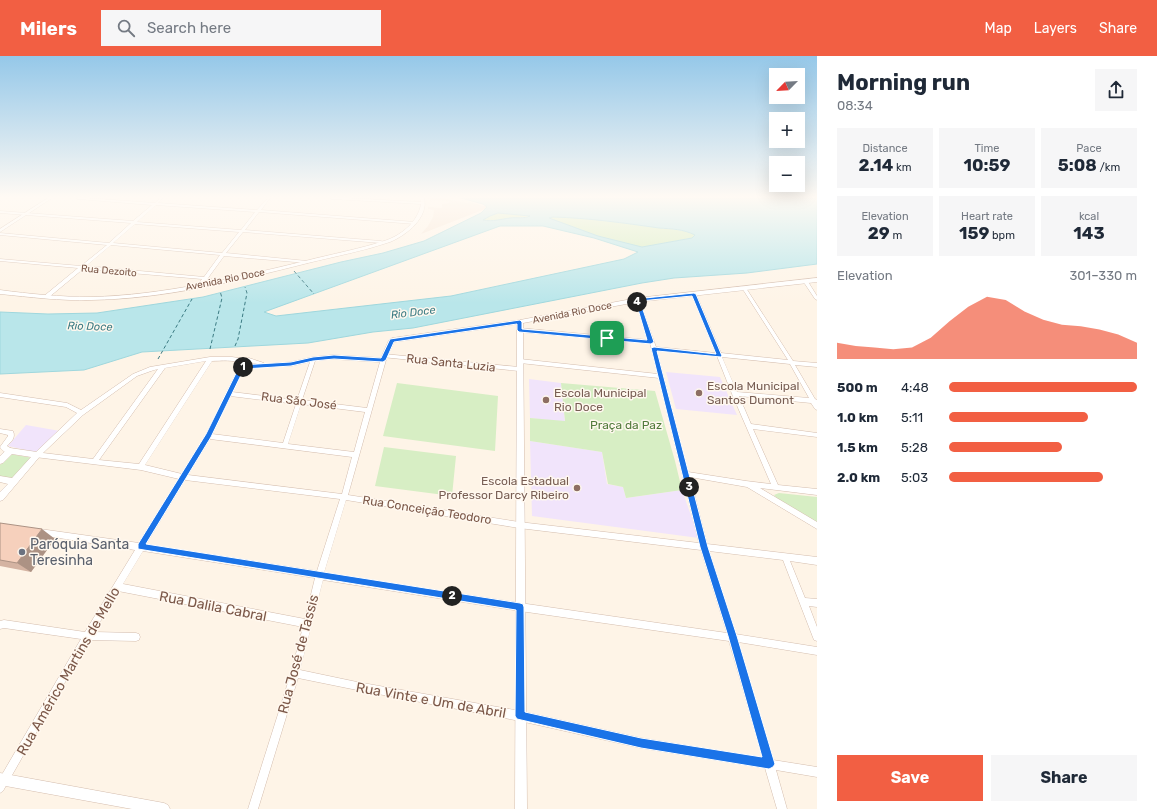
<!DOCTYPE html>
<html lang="en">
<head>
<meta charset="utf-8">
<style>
  body { margin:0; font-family:Rubik,sans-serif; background:#f6f6f7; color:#1f2937; height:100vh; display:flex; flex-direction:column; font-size:15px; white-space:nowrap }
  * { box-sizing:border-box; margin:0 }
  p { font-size:13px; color:#747a83 }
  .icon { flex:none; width:22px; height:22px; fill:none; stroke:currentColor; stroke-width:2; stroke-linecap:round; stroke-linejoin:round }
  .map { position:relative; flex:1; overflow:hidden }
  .details { display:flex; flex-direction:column; background:#fff; width:340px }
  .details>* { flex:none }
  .needle { width:26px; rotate:246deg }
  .fabs { position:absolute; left:769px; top:12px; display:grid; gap:8px }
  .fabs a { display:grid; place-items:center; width:36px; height:36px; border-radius:0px; background:#fff; box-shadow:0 4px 16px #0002; font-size:20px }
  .pin { position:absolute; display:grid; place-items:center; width:34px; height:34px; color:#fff; margin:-17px; border-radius:8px; box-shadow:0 2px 6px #0006 }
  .km { position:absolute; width:20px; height:20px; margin:-10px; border-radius:50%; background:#222; color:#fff; font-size:11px; line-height:20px; text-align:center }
  .round { display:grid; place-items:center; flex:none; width:42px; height:42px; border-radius:0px; background:#f6f6f7 }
  .headline { display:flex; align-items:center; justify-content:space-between; height:68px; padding:0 20px }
  h1 { font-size:22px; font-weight:700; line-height:30px }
  .metrics { display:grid; grid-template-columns:repeat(3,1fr); gap:6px; height:68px; padding:4px 20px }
  .metrics div { display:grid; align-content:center; border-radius:0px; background:#f6f6f7; text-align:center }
  .metrics b { font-size:17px; font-weight:700 }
  .metrics small { font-size:11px; font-weight:400 }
  .metrics p { font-size:11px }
  .chart { height:112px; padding:8px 20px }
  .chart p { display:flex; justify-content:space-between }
  .chart svg { width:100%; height:72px; margin-top:4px; fill:#f25f43; opacity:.7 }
  .primary-button { display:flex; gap:8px; margin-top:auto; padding:8px 20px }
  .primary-button a { flex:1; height:46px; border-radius:0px; background:#f25f43; color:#fff; font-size:16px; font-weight:700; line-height:46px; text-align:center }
  .primary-button a+a { background:#f6f6f7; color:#1f2937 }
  ul { padding:0 20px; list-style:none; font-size:13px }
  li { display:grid; grid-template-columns:64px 48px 1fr; align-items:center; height:30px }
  li i { height:10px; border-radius:5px; background:#f25f43 }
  header { display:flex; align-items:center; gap:24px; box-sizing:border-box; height:56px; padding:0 20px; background:#f25f43; color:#fff }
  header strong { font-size:19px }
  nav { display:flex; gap:22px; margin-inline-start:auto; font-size:14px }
  .search { width:280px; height:36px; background:#f6f6f7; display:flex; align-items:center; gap:10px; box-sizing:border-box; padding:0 14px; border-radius:0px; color:#747a83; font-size:15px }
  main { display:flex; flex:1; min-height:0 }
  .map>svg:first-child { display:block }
</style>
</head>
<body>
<header>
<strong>Milers</strong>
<div class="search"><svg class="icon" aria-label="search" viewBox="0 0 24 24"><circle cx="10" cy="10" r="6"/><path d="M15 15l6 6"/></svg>Search here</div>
<nav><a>Map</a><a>Layers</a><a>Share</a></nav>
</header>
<main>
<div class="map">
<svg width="817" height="753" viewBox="0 0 817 753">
  <rect width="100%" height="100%" fill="#fef4e7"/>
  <path fill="#f7e5d5" d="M430 142H441L468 147 470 146 487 151 485 153 421 178 428 170 433 161 434 154 428 153V151L442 152V148L449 147V145L430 144Z"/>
  <path fill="#f1e4fb" d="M666 316 720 321 737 359 676 353Z
    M529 323 561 327 565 366 530 362Z
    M26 369 60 375 39 397 8 390Z
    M530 385 602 396 607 428 623 431 626 442 682 434 699 482 532 460Z"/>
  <path fill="#d7eec4" d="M498 157 531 160 499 164H483L490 160Z
    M553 160C589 162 624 167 659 172 672 173 682 174 695 178L692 182 642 191 598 180 548 162Z
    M397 327 498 340 495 395 383 380Z
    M561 327 655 335 675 405 682 434 626 442 623 431 608 428 602 396 530 385V362L565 365Z
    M384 391 456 400 452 440 375 430Z
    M10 398 33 402 15 423 0 420V409Z
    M779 437 817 441V466L779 445 774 439Z"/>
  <path fill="#b9e6ea" stroke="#9fd7dd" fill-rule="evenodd" d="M461 142H817V208L747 217 674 222 642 227 413 272 373 276 308 287 142 296 84 314 0 318V256L48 258 97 257 203 241 341 206 383 197 424 185 481 157 487 151 483 148ZM498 157 530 160C524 163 517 161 510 162 501 163 493 166 483 164L490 160ZM553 161C589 162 624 167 659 172 672 173 683 173 695 179L692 182 642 191 598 180 549 162ZM500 170H543L594 182 638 196 624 203 451 240 276 260 264 256Z"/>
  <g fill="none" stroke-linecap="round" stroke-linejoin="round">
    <path stroke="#3a7a82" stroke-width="1" stroke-dasharray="3.5 2.5" stroke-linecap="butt" d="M294 215 314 238
      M235 290 238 283 247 237 245 231
      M210 293 222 242 220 235
      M158 303 192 243"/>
    <g stroke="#d4bdae" stroke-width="1">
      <path id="minor" d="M76 142H86L155 147 160 142H163L158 147 257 154 268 142H270L261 154 415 166 417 167 415 168 259 156 245 174 381 185 383 186 381 187 243 176 226 197 307 205 309 206 307 207 224 200 208 222 220 226V228H216L206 224 202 230H200L198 229 202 223 83 213 48 242H44V240L78 212 0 205V203L81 210 107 189 0 179V177L109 187 131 167 0 157V155L133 165 152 149 78 143ZM156 149 255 156 241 174 137 166ZM135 168 239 176 222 197 113 187ZM111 189 220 199 204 221 86 210Z
        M803 224H807L817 240V244L815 243 803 225Z
        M742 231H746V232L793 305 817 307V311L795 309 815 343 817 344V354L815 353 811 347 739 340 751 368 817 377V381L753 373 778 429 817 433V439L760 432 817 466V473L747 431 690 421 707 488 817 501V509L790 505 805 542 817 543V551L809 550 817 571V585L814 584 783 504 709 495 735 578 817 591V599L738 586 773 704 817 711V721L776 714 787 753H777L765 712 641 692 520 665 357 634 298 622 258 753H248L291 617 303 571 118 535 94 576 136 577 139 578 140 581 139 584 136 585 89 584 3 735 0 737V722L81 583 4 572 0 573V565L4 564 85 576 135 494 40 479 37 478 36 476 37 474 40 473 139 487 179 423 141 414 35 401 34 399 35 397 77 357 66 351 0 341V337L67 347 81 354 133 318 150 311 210 301H232L245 303 249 302 264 307 265 308 291 306 313 301 333 299 383 302 386 304 348 439 519 466 699 487 659 322 520 307 517 305 520 303 658 318 650 287 519 276 517 274 519 272 649 284 635 244 637 243 639 244 656 291 716 297 692 238 694 237 696 238 721 297 788 304 742 232ZM657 294 717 300 732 338 771 428 746 425 688 416ZM722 301 790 308 809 342 737 336ZM333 303 380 306 367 352 302 344 315 305ZM206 305 139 408 99 404 165 312ZM212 305C221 305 234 303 242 308L249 306 258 308 240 310 206 379 182 418 145 409ZM310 306 297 344 232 336 244 312 291 310ZM158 313 93 403 43 397 83 359 137 320 151 315ZM230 340 296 348 283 387 212 378ZM301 348 365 356 354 396 288 388ZM210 383 352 401 342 438 188 419ZM185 424 340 443 317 515 146 489ZM346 444 519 472 701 494 727 577 520 547 324 517ZM143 495 315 522 305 563 123 528ZM323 524 520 555 729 585 763 702 641 682 520 655 357 626 300 614Z
        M384 298 519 311 522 313 519 315 382 301 381 300 382 299Z
        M0 373 13 375C16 382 11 386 7 390L12 393 13 395 12 397C8 398 2 395 0 391L8 380V379L0 377Z"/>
    </g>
    <g stroke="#d4bdae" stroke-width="1">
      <path id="tertiary" d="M48 142H52L0 176V173Z
        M330 142H346L421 146 420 142H424C429 161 407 179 390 186 364 195 336 200 308 207 237 225 164 243 91 244 60 245 30 241 0 238V234C30 238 60 241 91 241 163 239 235 222 305 205 332 198 360 193 387 184 403 178 418 165 421 148L332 143Z
        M817 222V226L637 246 523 267 527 753H515L517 268 394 286 385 305H381L380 304 389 284 392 282 520 264 637 242Z
        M10 392 37 396 40 397 41 399 3 444 0 445V436L8 428 0 426V420L12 422 31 401 12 398 3 407 0 408V400L7 393Z
        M0 717 164 747 168 749 170 753H132L0 729Z"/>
    </g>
    <use href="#minor" fill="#fff" fill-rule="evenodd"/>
    <use href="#tertiary" fill="#fff" fill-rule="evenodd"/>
  </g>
  <path fill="#d4b3a2" d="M0 467 55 483 31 516 0 510Z"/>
  <path fill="#ac9284" d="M42 473 55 483 31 516 17 507Z"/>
  <path fill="#f6d0bc" stroke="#ac9284" d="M0 467 42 473 17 507 0 504Z"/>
  <linearGradient id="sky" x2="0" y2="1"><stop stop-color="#95c8e9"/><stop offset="0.57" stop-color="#fffaf4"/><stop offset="1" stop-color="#fffaf4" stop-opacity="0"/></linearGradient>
  <rect width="817" height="247" fill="url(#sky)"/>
  <path fill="#1a73e8" stroke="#fff" fill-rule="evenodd" d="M694 237 696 238 722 300 721 301 657 295 708 491 737 580 775 708 773 711 769 713 641 692 517 663 515 660 516 554 138 493V488L206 378 240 309 291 306 313 301 334 299 381 302 390 283 520 264 522 266V273L647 284 635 243ZM692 240 716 298 654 291 651 292 700 491 728 580 762 701 641 682 525 656 524 551 523 548 520 547 146 488 211 381 244 313 291 310 313 305 334 303 383 306 386 304 394 286 517 268V274L519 276 651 288 654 286 640 245Z"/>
  <g fill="#8d6e63" stroke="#fff8ef" stroke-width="1.5">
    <circle cx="699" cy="337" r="4"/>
    <circle cx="546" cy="344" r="4"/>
    <circle cx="577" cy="432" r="4"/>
  </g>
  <circle fill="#6b7280" stroke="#fff8ef" stroke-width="1.5" cx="22" cy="496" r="4"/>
  <g text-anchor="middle" stroke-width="3" stroke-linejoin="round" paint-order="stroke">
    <g font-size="10" fill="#7b5748" stroke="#fff8ef">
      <text transform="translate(109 214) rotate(5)" y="4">Rua Dezoito</text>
      <text transform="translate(225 223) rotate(-11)" y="4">Avenida Rio Doce</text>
      <text transform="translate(572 256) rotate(-11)" y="4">Avenida Rio Doce</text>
    </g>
    <g font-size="11" font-style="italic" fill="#3a7a82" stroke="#fff8ef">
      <text transform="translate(413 256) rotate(-7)" y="4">Rio Doce</text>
      <text transform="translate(90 270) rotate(2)" y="4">Rio Doce</text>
    </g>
    <g font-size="12" fill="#7b5748" stroke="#fff8ef">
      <text transform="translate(451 307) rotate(6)" y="4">Rua Santa Luzia</text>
      <text transform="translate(299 345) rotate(7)" y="4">Rua São José</text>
      <text transform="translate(427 454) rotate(9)" y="4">Rua Conceição Teodoro</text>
    </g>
    <g font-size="12" fill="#785e54" stroke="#fff8ef" text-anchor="start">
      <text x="707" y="334">Escola Municipal<tspan x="707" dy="14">Santos Dumont</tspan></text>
      <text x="554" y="341">Escola Municipal<tspan x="554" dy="14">Rio Doce</tspan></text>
      <text x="569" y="429" text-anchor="end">Escola Estadual<tspan x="569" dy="14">Professor Darcy Ribeiro</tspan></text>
    </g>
    <g font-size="12" fill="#527b3c" stroke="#fff8ef">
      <text x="626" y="373">Praça da Paz</text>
    </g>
    <g font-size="14" fill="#5b616d" stroke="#fff8ef" text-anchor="start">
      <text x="30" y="493">Paróquia Santa<tspan x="30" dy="16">Teresinha</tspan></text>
    </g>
    <g font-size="14" fill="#7b5748" stroke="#fff8ef">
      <text transform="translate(213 550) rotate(11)" y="5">Rua Dalila Cabral</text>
      <text transform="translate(298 598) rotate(-75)" y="5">Rua José de Tassis</text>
      <text transform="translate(68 615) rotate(-60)" y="5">Rua Américo Martins de Mello</text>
      <text transform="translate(431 644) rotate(10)" y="5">Rua Vinte e Um de Abril</text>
    </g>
  </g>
</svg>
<div class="fabs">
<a><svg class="needle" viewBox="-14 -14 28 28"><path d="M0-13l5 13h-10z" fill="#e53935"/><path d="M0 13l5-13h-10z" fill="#747a83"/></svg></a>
<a>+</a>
<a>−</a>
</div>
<div class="pin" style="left:607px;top:282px;background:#1e9e55"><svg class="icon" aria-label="arrive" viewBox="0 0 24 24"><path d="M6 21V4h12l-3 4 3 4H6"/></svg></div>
<b class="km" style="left:243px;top:311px">1</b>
<b class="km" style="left:452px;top:540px">2</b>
<b class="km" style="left:689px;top:431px">3</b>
<b class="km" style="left:637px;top:246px">4</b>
</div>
<section class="details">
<div class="headline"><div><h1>Morning run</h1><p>08:34</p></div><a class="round"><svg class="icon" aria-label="share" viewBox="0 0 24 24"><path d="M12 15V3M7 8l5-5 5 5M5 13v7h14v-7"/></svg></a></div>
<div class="metrics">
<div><p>Distance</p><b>2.14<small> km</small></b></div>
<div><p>Time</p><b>10:59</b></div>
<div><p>Pace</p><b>5:08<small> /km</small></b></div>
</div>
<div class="metrics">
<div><p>Elevation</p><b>29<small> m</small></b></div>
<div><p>Heart rate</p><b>159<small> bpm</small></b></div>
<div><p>kcal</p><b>143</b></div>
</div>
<div class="chart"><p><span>Elevation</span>301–330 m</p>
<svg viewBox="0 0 160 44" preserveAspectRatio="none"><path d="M0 44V34L10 36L20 37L30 38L40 37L50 31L60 21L70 12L80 6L90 8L100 15L110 20L120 23L130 24L140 26L150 29L160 34V44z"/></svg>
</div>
<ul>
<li><b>500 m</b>4:48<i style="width:100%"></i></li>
<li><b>1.0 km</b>5:11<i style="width:74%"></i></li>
<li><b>1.5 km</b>5:28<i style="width:60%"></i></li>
<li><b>2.0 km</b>5:03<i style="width:82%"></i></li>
</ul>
<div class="primary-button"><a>Save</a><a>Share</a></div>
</section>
</main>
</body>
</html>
